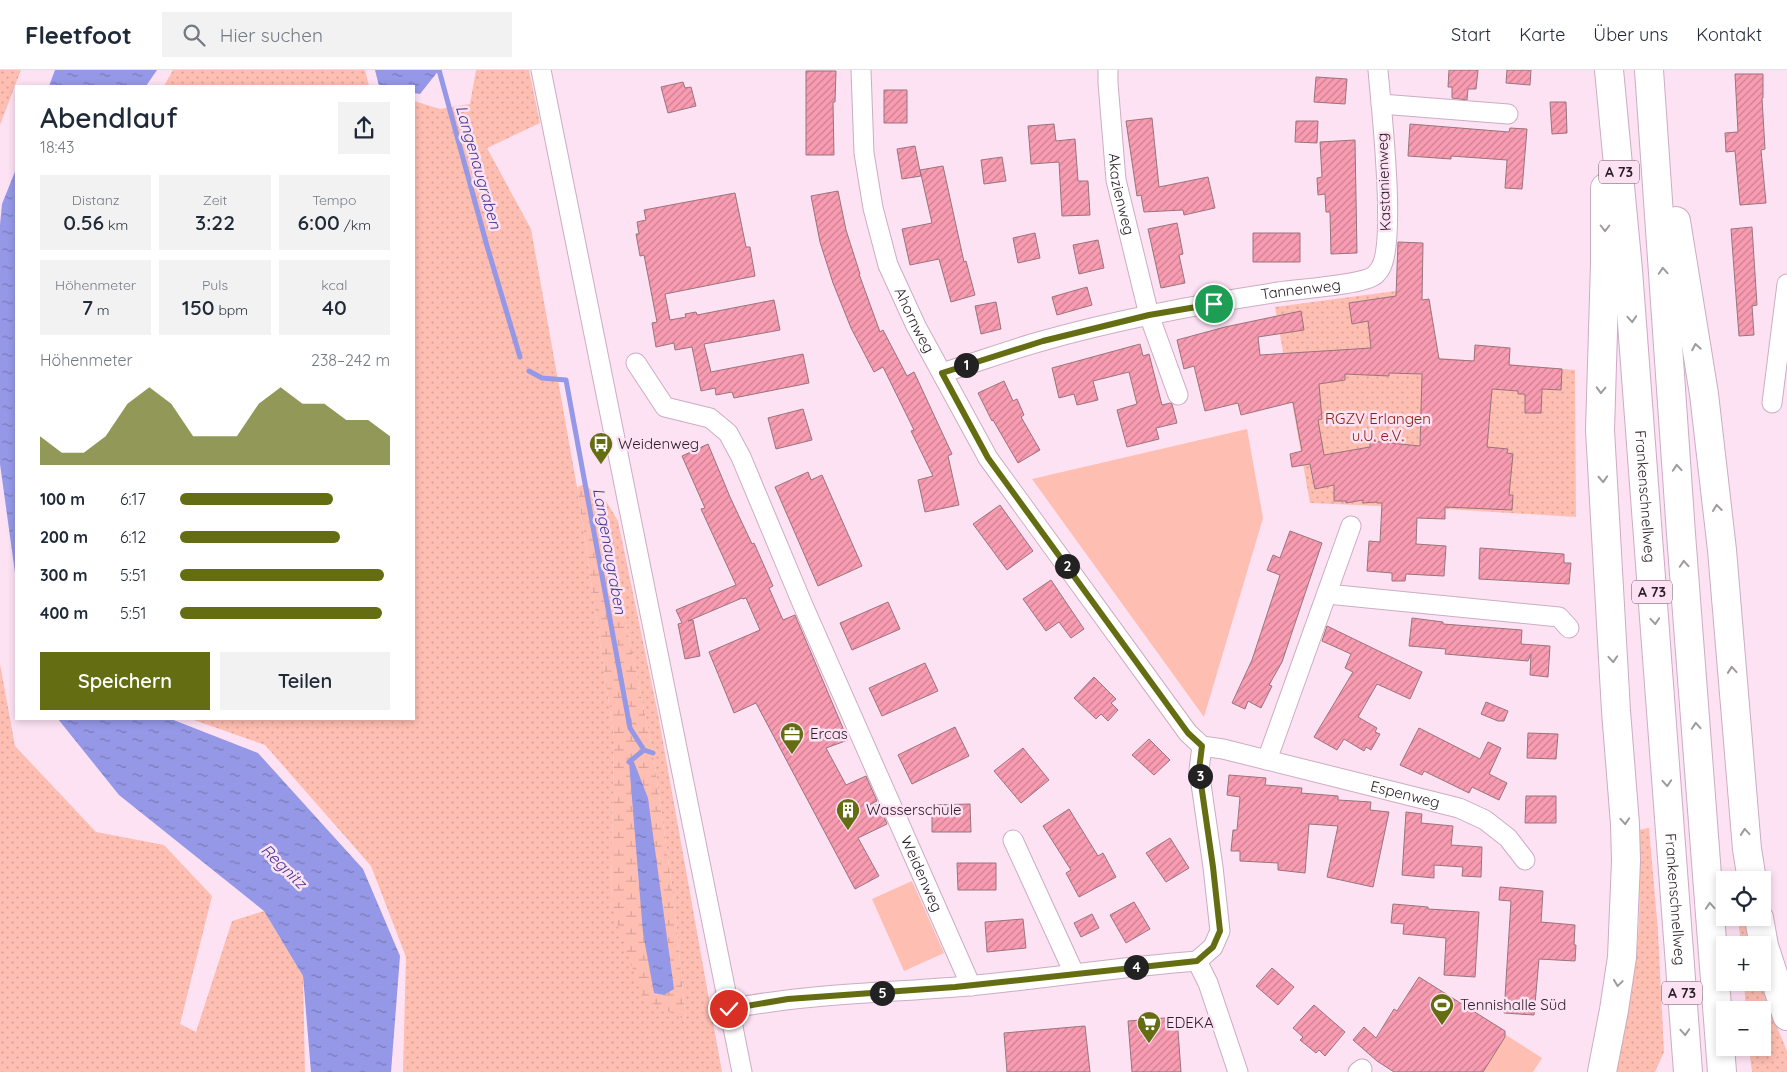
<!DOCTYPE html>
<html lang="de">
<head>
<meta charset="utf-8">
<style>
  body { margin:0; font-family:Quicksand,sans-serif; background:#f2f2f3; color:#1f2937; height:100vh; display:flex; flex-direction:column; font-size:19px; white-space:nowrap }
  * { box-sizing:border-box; margin:0 }
  p { font-size:16px; color:#747a83 }
  .icon { flex:none; width:28px; height:28px; fill:none; stroke:currentColor; stroke-width:2; stroke-linecap:round; stroke-linejoin:round }
  .map { position:relative; flex:1; overflow:hidden }
  .details { position:absolute; left:15px; top:15px; width:400px; height:635px; display:flex; flex-direction:column; background:#fff; border-radius:0px; box-shadow:0 2px 8px #0003 }
  .details>* { flex:none }
  .fabs { position:absolute; left:1716px; top:801px; display:grid; gap:10px }
  .fabs a { display:grid; place-items:center; width:55px; height:55px; border-radius:0px; background:#fff; box-shadow:0 2px 8px #0003; font-size:25px }
  .pin { position:absolute; display:grid; place-items:center; width:42px; height:42px; color:#fff; margin:-21px; border:2px solid #fff; border-radius:50%; box-shadow:0 1px 5px #0007 }
  .km { position:absolute; width:25px; height:25px; margin:-12px; border-radius:50%; background:#222; color:#fff; font-size:14px; line-height:25px; text-align:center }
  .round { display:grid; place-items:center; flex:none; width:52px; height:52px; border-radius:0px; background:#f2f2f3 }
  .overview { display:flex; align-items:center; justify-content:space-between; height:85px; padding:0 25px }
  h1 { font-size:28px; font-weight:600; line-height:38px }
  .figures { display:grid; grid-template-columns:repeat(3,1fr); gap:8px; height:85px; padding:5px 25px }
  .figures div { display:grid; align-content:center; border-radius:0px; background:#f2f2f3; text-align:center }
  .figures b { font-size:21px; font-weight:600 }
  .figures small { font-size:14px; font-weight:400 }
  .figures p { font-size:14px }
  .chart { height:140px; padding:10px 25px }
  .chart p { display:flex; justify-content:space-between }
  .chart svg { width:100%; height:90px; margin-top:5px; fill:#656d12; opacity:.7 }
  .button { display:flex; gap:10px; margin-top:auto; padding:10px 25px }
  .button a { flex:1; height:58px; border-radius:0px; background:#656d12; color:#fff; font-size:20px; font-weight:600; line-height:58px; text-align:center }
  .button a+a { background:#f2f2f3; color:#1f2937 }
  ul { padding:0 25px; list-style:none; font-size:16px }
  li { display:grid; grid-template-columns:80px 60px 1fr; align-items:center; height:38px }
  li i { height:12px; border-radius:6px; background:#656d12 }
  header { display:flex; align-items:center; gap:30px; box-sizing:border-box; height:70px; padding:0 25px; background:#fff; border-bottom:1px solid #e0e1e3 }
  header strong { font-size:24px }
  nav { display:flex; gap:28px; margin-inline-start:auto; font-size:18px }
  .search { width:350px; height:45px; background:#f2f2f3; display:flex; align-items:center; gap:12px; box-sizing:border-box; padding:0 18px; border-radius:0px; color:#747a83; font-size:19px }
  .map>svg:first-child { display:block }
</style>
</head>
<body>
<header>
<strong>Fleetfoot</strong>
<div class="search"><svg class="icon" aria-label="search" viewBox="0 0 24 24"><circle cx="10" cy="10" r="6"/><path d="M15 15l6 6"/></svg>Hier suchen</div>
<nav><a>Start</a><a>Karte</a><a>Über uns</a><a>Kontakt</a></nav>
</header>
<div class="map">
<svg width="1787" height="1002" viewBox="0 0 1787 1002">
  <defs>
    <pattern id="grass-dots" width="8" height="8" patternUnits="userSpaceOnUse" patternTransform="scale(1.25)"><rect width="8" height="8" fill="#febeb1"/><path d="M2 2h.1M6 6h.1" fill="none" stroke="#daa398" stroke-width="1.8" stroke-linecap="round"/></pattern>
    <pattern id="wetland-marsh" width="20" height="14" patternUnits="userSpaceOnUse" patternTransform="scale(1.25)"><rect width="20" height="14" fill="#febeb1"/><path d="M1 5h8M5 5V1M11 12h8M15 12V8" fill="none" stroke="#daa398"/></pattern>
    <pattern id="water-ripples" width="26" height="14" patternUnits="userSpaceOnUse" patternTransform="scale(1.25)"><rect width="26" height="14" fill="#9598e6"/><path d="M2 4q2-2 4 0t4 0M15 11q2-2 4 0t4 0" fill="none" stroke="#7a7bba"/></pattern>
    <pattern id="building-hatch" width="6" height="6" patternUnits="userSpaceOnUse" patternTransform="scale(1.25)"><rect width="6" height="6" fill="#f99cb2"/><path d="M-1 1l2-2M0 6l6-6M5 7l2-2" fill="none" stroke="#ca7f91"/></pattern>
  </defs>
  <rect width="100%" height="100%" fill="#fde2f4"/>
  <path fill="url(#grass-dots)" d="M0 0H21L0 55Z
    M173 0H365L369 16H164Z
    M476 0H529L540 53 487 78 531 159 577 417 614 667 611 835 686 950 673 823 653 683 604 448 593 422 606 431 618 451 658 644 722 1002H403L406 887 371 796 265 675 191 649H414V31L440 39 470 34Z
    M1396 221 1409 285 1575 300 1576 447 1446 439 1310 433 1275 237Z
    M0 594 15 676 96 762 164 775 212 826 180 954 196 962 232 851 264 841 303 906 305 1002H0Z
    M1649 758 1658 862 1664 982 1655 1002H1616C1625 961 1633 920 1637 878 1641 839 1639 799 1638 760Z
    M1738 848H1745L1752 875H1741Z
    M1762 912 1772 945 1787 981V1002H1752L1749 978H1762V940H1746L1744 913Z"/>
  <path fill="url(#wetland-marsh)" d="M585 414 593 422 604 448 653 683 673 823 686 950 643 929 611 835 614 667 577 417Z"/>
  <path fill="#febeb1" d="M1247 359 1263 448 1204 647 1032 409Z
    M912 811 944 883 904 901 872 829Z
    M1506 965 1542 988 1533 1002H1483Z"/>
  <path fill="url(#water-ripples)" d="M55 0H157L146 16H49Z
    M375 0H439L420 24 414 23V16H379Z
    M16 99V510L0 394V155L2 134Z
    M58 649H171L258 683 363 799 400 886 391 1002H311L303 906 264 841 119 725Z
    M629 692H634L648 728 674 919 664 925 654 923 643 863Z"/>
  <g fill="none" stroke-linecap="round" stroke-linejoin="round">
    <path stroke="#9598e6" stroke-width="5" d="M439 0 487 176 520 287
      M529 301 542 308 566 310 630 658 644 680 653 683
      M629 692 644 680"/>
  </g>
  <path fill="url(#building-hatch)" stroke="#99747c" fill-rule="evenodd" d="M1449 0H1478L1476 19H1468L1467 30 1452 28V17H1448Z
    M1507 0H1531L1530 15 1506 13Z
    M806 1H836L835 32H833L834 85H806Z
    M1735 4H1763V28H1762L1765 79 1761 80 1766 133 1740 135 1735 81 1726 82 1725 63 1738 62Z
    M1316 7 1347 9 1345 34 1314 32Z
    M683 12 685 18 691 17 696 36 668 43 661 17Z
    M884 20H907V53H884Z
    M1550 32H1566L1567 63 1552 64Z
    M1152 48 1159 117 1208 107 1215 138 1184 145 1183 140 1144 142 1141 125 1137 126 1126 51Z
    M1296 51H1318L1317 73 1295 72Z
    M1054 54 1056 71 1075 69 1078 111H1088L1090 145 1062 146 1059 92 1031 94 1028 56Z
    M1410 54 1509 62 1510 58 1527 59 1522 119 1505 118 1507 90 1451 86V89L1408 86Z
    M1355 70 1357 183 1331 184 1330 142H1326L1325 124 1318 125 1317 108 1322 107 1320 72Z
    M915 76 921 106 902 109 897 79Z
    M1002 87 1006 111 984 114 981 90Z
    M943 96 964 192 966 191 975 225 951 232 939 189 910 195 902 159 932 153 920 100Z
    M838 121 846 160 860 204H859L880 262 883 260 907 306 914 302 952 384 948 386 959 435 925 442 918 410 933 406 911 361 914 360 883 297 874 302 851 258 833 213 820 172 811 126Z
    M735 123 746 177H750L755 206 665 224 670 250 686 247 685 244 696 242 697 245 774 230 780 260 704 274 711 302 803 284 809 313 734 328 732 322 716 325 715 318 701 321 692 277 675 280 674 273 656 277 652 253 657 252 644 185 640 186 636 164H639L637 152 646 150 644 140Z
    M1177 153 1183 184 1179 185 1185 213 1161 218 1148 159Z
    M1752 157 1757 235 1752 236 1754 265 1739 266 1731 159Z
    M1035 163 1040 188 1018 193 1013 168Z
    M1253 163H1300V192H1253Z
    M1098 170 1104 198 1079 204 1073 175Z
    M1398 172 1423 173 1422 230 1429 229 1439 289 1474 291 1475 275 1510 278 1509 295 1562 299 1561 320 1542 319 1541 343H1525V324H1518V321L1492 319 1487 377 1508 379 1507 383 1513 384 1509 425H1513L1512 440 1445 437V449L1417 448 1416 474 1446 476 1444 506 1406 504 1405 511H1392V503L1367 501 1369 471 1380 472 1382 433H1377V432L1363 433V430L1346 433V431H1334V415L1315 419 1310 394 1292 397 1290 384 1302 381 1293 332 1241 345 1238 333 1205 341 1194 296 1184 299 1177 270 1225 257 1301 241 1304 260 1258 267 1260 285 1371 278 1368 251 1352 254 1349 233 1396 226ZM1389 303 1422 304 1420 376 1370 371V377L1324 385 1318 350 1322 349 1319 314 1345 310V304L1389 306Z
    M1087 217 1092 235 1057 245 1052 227Z
    M996 232 1001 259 981 264 975 236Z
    M1140 274 1143 286 1149 284 1162 335 1170 333 1172 334 1177 353 1156 358 1159 369 1127 377 1117 340 1137 334 1129 302 1093 311 1098 330 1077 335 1074 324 1059 328 1052 298Z
    M1004 311 1013 331 1017 329 1024 345 1021 347 1040 380 1018 393 993 350 992 351 978 323Z
    M803 339 812 370 776 379 768 348Z
    M708 374 730 427 752 474 754 473 773 516 769 518 783 550 795 545 848 670 826 678 846 715 866 706 877 731 869 735H879L887 754 858 768 879 806 855 819 756 633 734 643 709 582 760 560 746 528 743 529 742 528 688 551 693 550 700 586 685 589 678 554 682 553 676 540 736 515 701 439 705 438 682 386Z
    M808 402 811 410 822 405 862 496 818 516 775 417Z
    M1000 435 1033 481 1007 500 973 454Z
    M1290 461 1322 473 1282 592 1269 615 1272 616 1261 638 1248 631 1245 639 1232 633 1252 590 1280 505 1267 500 1273 485 1280 488Z
    M1480 478 1564 484V493H1571L1569 514 1479 509Z
    M1051 510 1084 559 1071 568 1059 552 1046 561 1023 529Z
    M888 532 900 559 852 580 840 553Z
    M1412 548 1443 552V554L1522 560 1521 574 1550 576 1548 607 1530 605 1531 584 1528 591 1445 584 1446 579 1409 576Z
    M1327 556 1422 602 1410 629 1377 614 1358 647 1377 658 1375 662 1380 664 1371 680 1366 677 1364 681 1344 669 1337 680 1314 667 1353 602 1345 598 1351 584 1322 571Z
    M925 593 938 621 882 646 869 618Z
    M1094 607 1116 629 1111 633 1118 640 1108 651 1101 644 1096 649 1074 628Z
    M1486 632 1508 641 1504 651H1498L1481 644Z
    M955 657 969 686 912 714 898 685Z
    M1419 658 1480 689 1488 672 1501 678 1489 704 1507 713 1499 730 1472 717 1469 723 1424 701 1422 705 1400 695Z
    M1528 663 1558 664 1556 689 1527 688Z
    M1149 669 1170 690 1154 705 1132 685Z
    M1023 678 1049 710 1021 733 994 701Z
    M1229 705 1266 708 1265 715 1302 718 1301 723 1338 726V730L1371 732 1370 740 1389 742 1373 817 1327 807 1338 756 1309 754 1305 803 1278 800V793L1240 791V781H1231L1233 760H1237L1240 727 1227 725Z
    M1526 726H1556V753H1525Z
    M970 734 971 762H932V735Z
    M1069 739 1098 786 1103 783 1116 807 1079 827 1066 803 1071 800 1043 756Z
    M1406 742 1422 744 1421 753 1453 756 1451 775 1482 777 1481 807 1462 806 1463 797 1434 795V808L1402 805Z
    M1170 768 1189 798 1166 812 1146 783Z
    M957 793H996V820H958Z
    M1500 817 1543 821 1541 852 1575 855 1574 875H1576L1575 891 1539 889 1534 945 1504 943 1511 831 1499 830Z
    M1134 832 1150 859 1126 873 1110 845Z
    M1393 834 1428 837V839L1479 842 1475 907 1444 905 1446 868 1403 864 1404 854 1391 853Z
    M1092 844 1099 858 1081 867 1074 853Z
    M1023 849 1026 878 987 882 985 852Z
    M1272 898 1294 917 1278 935 1256 916Z
    M1419 907 1505 961V967L1483 1002H1394L1377 991 1353 970 1364 957 1376 968 1394 939 1397 941Z
    M1314 935 1345 962 1325 986 1319 980 1316 983 1300 970 1303 967 1293 958Z
    M1177 947 1181 1002H1132L1128 951Z
    M1085 956 1090 1002H1007L1004 963Z"/>
  <g fill="none" stroke-linecap="round" stroke-linejoin="round">
    <g stroke="#ccacc3" stroke-width="21">
      <g id="minor">
        <path d="M541 0 742 1002"/>
        <path id="s1" d="M861 0 864 83 873 138 888 195 916 256 988 388 1188 663 1202 676 1199 700 1213 797 1220 861 1213 877 1197 891"/>
        <path id="s2" d="M1108 0V13L1116 110 1149 245 1178 325"/>
        <path d="M1381 34 1508 44"/>
        <path id="s3" d="M636 293 665 337 710 348 728 363 741 387 802 533 971 916"/>
        <path id="s4" d="M942 303C975 293 1009 280 1042 271 1119 249 1200 234 1279 222 1298 219 1363 215 1375 205 1376 204 1380 199 1380 199 1397 173 1381 36 1378 0"/>
        <path d="M1772 333 1787 214"/>
        <path d="M1327 524 1559 547 1569 558"/>
        <path id="s5" d="M1202 676 1223 679 1459 738 1485 750 1508 768 1525 790"/>
        <path d="M1267 690 1351 456"/>
        <path d="M1013 770 1074 903"/>
        <path d="M1197 891 1208 913 1238 1002"/>
        <path d="M729 939C804 924 881 923 956 917 1037 910 1117 897 1197 891"/>
        <path d="M1358 1002 1362 999"/>
      </g>
    </g>
    <g stroke="#ccacc3" stroke-width="30">
      <g id="highway">
        <path id="s6" d="M1609 0 1628 200 1688 1002"/>
        <path d="M1649 0 1681 464 1722 1002"/>
        <path d="M1676 151 1704 324 1722 480 1747 779 1752 810"/>
        <path d="M1759 848 1764 876 1787 946"/>
        <path d="M1602 1002 1614 940 1622 887 1626 791 1625 754 1616 641 1600 360 1605 194V118"/>
      </g>
    </g>
    <use href="#minor" stroke="#fff" stroke-width="19"/>
    <use href="#highway" stroke="#fff" stroke-width="28"/>
  </g>
  <defs><path id="oneway-chevron" d="M-2-3.5L2.5 0L-2 3.5" fill="none" stroke-width="1.6" stroke-linecap="round" stroke-linejoin="round" transform="scale(1.25)"/></defs>
  <g stroke="#9f9a9e">
    <use href="#oneway-chevron" transform="translate(1605 158) rotate(90)"/>
    <use href="#oneway-chevron" transform="translate(1663 201) rotate(-94)"/>
    <use href="#oneway-chevron" transform="translate(1632 249) rotate(86)"/>
    <use href="#oneway-chevron" transform="translate(1696 277) rotate(-100)"/>
    <use href="#oneway-chevron" transform="translate(1601 320) rotate(92)"/>
    <use href="#oneway-chevron" transform="translate(1677 398) rotate(-94)"/>
    <use href="#oneway-chevron" transform="translate(1603 409) rotate(87)"/>
    <use href="#oneway-chevron" transform="translate(1717 438) rotate(-97)"/>
    <use href="#oneway-chevron" transform="translate(1684 494) rotate(-94)"/>
    <use href="#oneway-chevron" transform="translate(1655 551) rotate(86)"/>
    <use href="#oneway-chevron" transform="translate(1613 589) rotate(86)"/>
    <use href="#oneway-chevron" transform="translate(1732 600) rotate(-95)"/>
    <use href="#oneway-chevron" transform="translate(1696 656) rotate(-94)"/>
    <use href="#oneway-chevron" transform="translate(1667 713) rotate(86)"/>
    <use href="#oneway-chevron" transform="translate(1625 751) rotate(86)"/>
    <use href="#oneway-chevron" transform="translate(1745 762) rotate(-95)"/>
    <use href="#oneway-chevron" transform="translate(1710 836) rotate(-94)"/>
    <use href="#oneway-chevron" transform="translate(1618 913) rotate(98)"/>
    <use href="#oneway-chevron" transform="translate(1685 962) rotate(86)"/>
  </g>
  <g fill="none" stroke-linecap="round" stroke-linejoin="round">
    <g stroke="#fff" stroke-width="10">
      <path id="route" d="M729 939 788 929 955 917 1197 891 1213 877 1220 861 1213 797 1199 700 1202 676 1188 663 988 388 942 303 1043 271 1149 245 1214 234"/>
    </g>
    <use href="#route" stroke="#656d12" stroke-width="6"/>
  </g>
  <defs>
    <g id="bus-pin" transform="scale(1.25)"><path d="M0 17L-7.5 6A9.5 9.5 0 1 1 7.5 6Z" fill="#656d12" stroke="#fde2f4"/><path d="M-5-6H5V4H4V6H2V4H-2V6H-4V4H-5ZM-3.5-4V0h7V-4ZM-3.5 1.2v1.5H-2V1.2ZM2 1.2v1.5H3.5V1.2Z" fill="#fff"/></g>
    <g id="office-pin" transform="scale(1.25)"><path d="M0 17L-7.5 6A9.5 9.5 0 1 1 7.5 6Z" fill="#656d12" stroke="#fde2f4"/><path d="M-6-3h4V-5.5h4V-3h4V5H-6ZM-1-4.5V-3h2v-1.5ZM-6 0V1H6V0Z" fill="#fff"/></g>
    <g id="building-pin" transform="scale(1.25)"><path d="M0 17L-7.5 6A9.5 9.5 0 1 1 7.5 6Z" fill="#656d12" stroke="#fde2f4"/><path d="M-4-6H4V6H1V3H-1V6H-4ZM-2.5-4.3h1.7v1.8h-1.7ZM.8-4.3h1.7v1.8H.8ZM-2.5-1h1.7V.8h-1.7ZM.8-1h1.7V.8H.8Z" fill="#fff"/></g>
    <g id="stadium-pin" transform="scale(1.25)"><path d="M0 17L-7.5 6A9.5 9.5 0 1 1 7.5 6Z" fill="#656d12" stroke="#fde2f4"/><path d="M0-5a6.5 5 0 1 0 0 10a6.5 5 0 1 0 0-10ZM-3.5-1.8h7v3.6h-7Z" fill="#fff"/></g>
    <g id="supermarket-pin" transform="scale(1.25)"><path d="M0 17L-7.5 6A9.5 9.5 0 1 1 7.5 6Z" fill="#656d12" stroke="#fde2f4"/><path d="M-6-5.5h2.5l.6 2H6L4.5 2H-2.5L-4.4-4H-6ZM-1.5 3.2a1.3 1.3 0 1 0 .1 0ZM3 3.2a1.3 1.3 0 1 0 .1 0Z" fill="#fff"/></g>
  </defs>
  <g fill-rule="evenodd">
    <use href="#bus-pin" x="601" y="374"/>
    <use href="#office-pin" x="792" y="664"/>
    <use href="#building-pin" x="848" y="740"/>
    <use href="#stadium-pin" x="1442" y="935"/>
    <use href="#supermarket-pin" x="1149" y="953"/>
  </g>
  <g text-anchor="middle" stroke-width="5" stroke-linejoin="round" paint-order="stroke">
    <g fill="#fde2f4" stroke="#695964" stroke-width="1">
      <rect x="1599" y="90.5" width="40" height="23" rx="4"/>
      <rect x="1632" y="510.5" width="40" height="23" rx="4"/>
      <rect x="1662" y="911.5" width="40" height="23" rx="4"/>
    </g>
    <g font-size="14" font-weight="bold" fill="#2a1e27">
      <text x="1619" y="107">A 73</text>
      <text x="1652" y="527">A 73</text>
      <text x="1682" y="928">A 73</text>
    </g>
    <g font-size="15" fill="#2a1e27" stroke="#fde2f4">
      <text transform="translate(1384 112) rotate(-92)" y="5">Kastanienweg</text>
      <text dy="5" stroke="none"><textPath href="#s2" startOffset="125">Akazienweg</textPath></text>
      <text dy="5" stroke="none"><textPath href="#s4" startOffset="369">Tannenweg</textPath></text>
      <text dy="5" stroke="none"><textPath href="#s1" startOffset="259">Ahornweg</textPath></text>
      <text dy="5" stroke="none"><textPath href="#s6" startOffset="428">Frankenschnellweg</textPath></text>
      <text dy="5" stroke="none"><textPath href="#s5" startOffset="209">Espenweg</textPath></text>
      <text dy="5" stroke="none"><textPath href="#s3" startOffset="604">Weidenweg</textPath></text>
      <text dy="5" stroke="none"><textPath href="#s6" startOffset="832">Frankenschnellweg</textPath></text>
    </g>
    <g font-size="15" fill="#8c2211" stroke="#fde2f4">
      <text x="1378" y="354">RGZV Erlangen<tspan x="1378" dy="17">u.U. e.V.</tspan></text>
    </g>
    <g font-size="15" fill="#2a1e27" stroke="#fde2f4" text-anchor="start">
      <text x="618" y="379">Weidenweg</text>
      <text x="810" y="669">Ercas</text>
      <text x="866" y="745">Wasserschule</text>
      <text x="1460" y="940">Tennishalle Süd</text>
      <text x="1166" y="958">EDEKA</text>
    </g>
    <g font-size="16" font-style="italic" fill="#403993" stroke="#fde2f4">
      <text transform="translate(479 97) rotate(74)" y="6">Langenaugraben</text>
      <text transform="translate(610 481) rotate(80)" y="6">Langenaugraben</text>
      <text transform="translate(284 796) rotate(44)" y="6">Regnitz</text>
    </g>
  </g>
</svg>
<div class="fabs">
<a><svg class="icon" aria-label="locate" viewBox="0 0 24 24"><circle cx="12" cy="12" r="6"/><path d="M12 2v4M12 18v4M2 12h4M18 12h4"/></svg></a>
<a>+</a>
<a>−</a>
</div>
<div class="pin" style="left:1214px;top:234px;background:#1e9e55"><svg class="icon" aria-label="arrive" viewBox="0 0 24 24"><path d="M6 21V4h12l-3 4 3 4H6"/></svg></div>
<div class="pin" style="left:729px;top:939px;background:#d93025"><svg class="icon" aria-label="check" viewBox="0 0 24 24"><path d="M5 12l5 5 9-10"/></svg></div>
<b class="km" style="left:966px;top:295px">1</b>
<b class="km" style="left:1067px;top:496px">2</b>
<b class="km" style="left:1200px;top:706px">3</b>
<b class="km" style="left:1136px;top:897px">4</b>
<b class="km" style="left:882px;top:923px">5</b>
<section class="details">
<div class="overview"><div><h1>Abendlauf</h1><p>18:43</p></div><a class="round"><svg class="icon" aria-label="share" viewBox="0 0 24 24"><path d="M12 15V3M7 8l5-5 5 5M5 13v7h14v-7"/></svg></a></div>
<div class="figures">
<div><p>Distanz</p><b>0.56<small> km</small></b></div>
<div><p>Zeit</p><b>3:22</b></div>
<div><p>Tempo</p><b>6:00<small> /km</small></b></div>
</div>
<div class="figures">
<div><p>Höhenmeter</p><b>7<small> m</small></b></div>
<div><p>Puls</p><b>150<small> bpm</small></b></div>
<div><p>kcal</p><b>40</b></div>
</div>
<div class="chart"><p><span>Höhenmeter</span>238–242 m</p>
<svg viewBox="0 0 160 44" preserveAspectRatio="none"><path d="M0 44V30L10 38L20 38L30 30L40 14L50 6L60 14L70 30L80 30L90 30L100 14L110 6L120 14L130 14L140 22L150 22L160 30V44z"/></svg>
</div>
<ul>
<li><b>100 m</b>6:17<i style="width:73%"></i></li>
<li><b>200 m</b>6:12<i style="width:76%"></i></li>
<li><b>300 m</b>5:51<i style="width:97%"></i></li>
<li><b>400 m</b>5:51<i style="width:96%"></i></li>
</ul>
<div class="button"><a>Speichern</a><a>Teilen</a></div>
</section>
</div>
</body>
</html>
